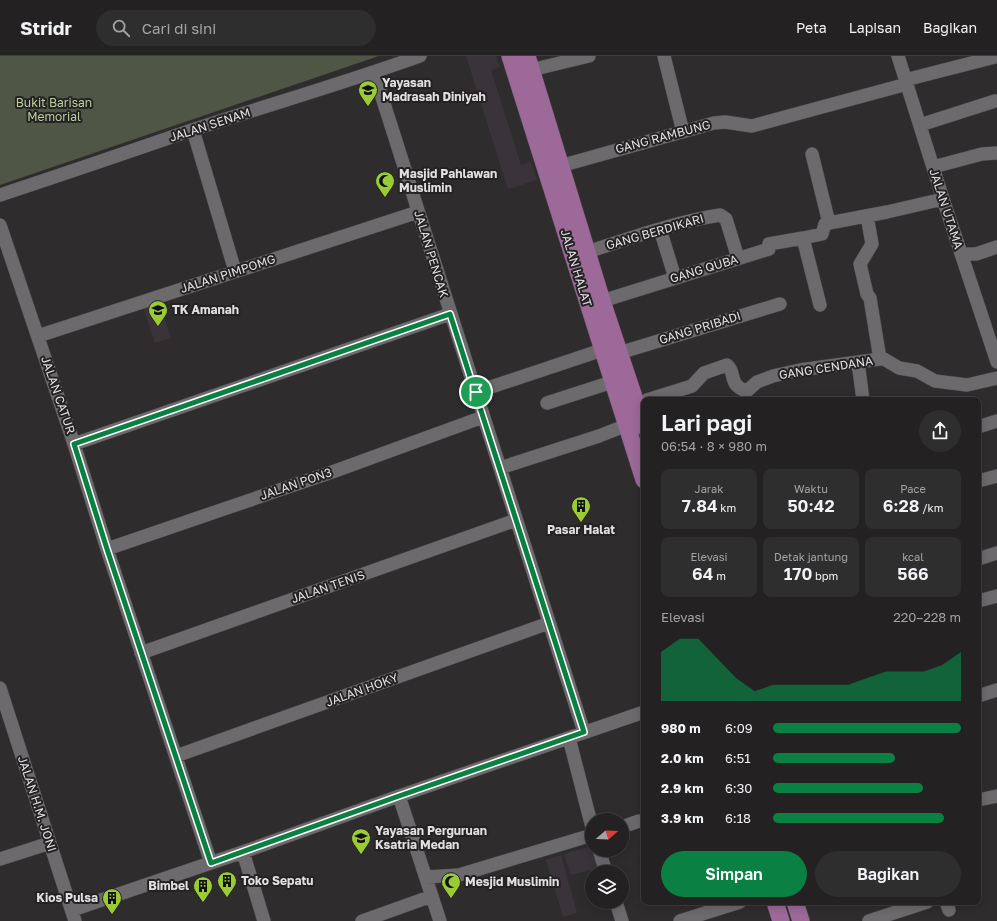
<!DOCTYPE html>
<html lang="id">
<head>
<meta charset="utf-8">
<style>
  body { margin:0; font-family:"Golos Text",sans-serif; background:#2f2e2f; color:#f1f3f6; height:100vh; display:flex; flex-direction:column; font-size:15px; white-space:nowrap }
  * { box-sizing:border-box; margin:0 }
  p { font-size:13px; color:#a3a3a5 }
  .icon { flex:none; width:22px; height:22px; fill:none; stroke:currentColor; stroke-width:2; stroke-linecap:round; stroke-linejoin:round }
  .map { position:relative; flex:1; overflow:hidden }
  .drawer { position:absolute; left:641px; top:341px; width:340px; height:508px; display:flex; flex-direction:column; background:#232122; border-radius:8px; box-shadow:0 2px 10px #0003,0 0 0 1px #403e40 }
  .drawer>* { flex:none }
  .needle { width:26px; rotate:71deg }
  .tools { position:absolute; left:585px; top:757px; display:grid; gap:8px }
  .tools a { display:grid; place-items:center; width:44px; height:44px; border-radius:50%; background:#232122; box-shadow:0 2px 10px #0003,0 0 0 1px #403e40; font-size:20px }
  .pin { position:absolute; display:grid; place-items:center; width:34px; height:34px; color:#fff; margin:-17px; border:2px solid #fff; border-radius:50%; box-shadow:0 1px 4px #0007 }
  .round { display:grid; place-items:center; flex:none; width:42px; height:42px; border-radius:21px; background:#2f2e2f }
  .headline { display:flex; align-items:center; justify-content:space-between; height:68px; padding:0 20px }
  h1 { font-size:22px; font-weight:600; line-height:30px }
  .figures { display:grid; grid-template-columns:repeat(3,1fr); gap:6px; height:68px; padding:4px 20px }
  .figures div { display:grid; align-content:center; border-radius:8px; background:#2f2e2f; text-align:center }
  .figures b { font-size:17px; font-weight:600 }
  .figures small { font-size:11px; font-weight:400 }
  .figures p { font-size:11px }
  .chart { height:112px; padding:8px 20px }
  .chart p { display:flex; justify-content:space-between }
  .chart svg { width:100%; height:72px; margin-top:4px; fill:#0b8043; opacity:.7 }
  .cta { display:flex; gap:8px; margin-top:auto; padding:8px 20px }
  .cta a { flex:1; height:46px; border-radius:24px; background:#0b8043; color:#fff; font-size:16px; font-weight:600; line-height:46px; text-align:center }
  .cta a+a { background:#2f2e2f; color:#f1f3f6 }
  ul { padding:0 20px; list-style:none; font-size:13px }
  li { display:grid; grid-template-columns:64px 48px 1fr; align-items:center; height:30px }
  li i { height:10px; border-radius:5px; background:#0b8043 }
  header { display:flex; align-items:center; gap:24px; box-sizing:border-box; height:56px; padding:0 20px; background:#232122; border-bottom:1px solid #403e40 }
  header strong { font-size:19px }
  nav { display:flex; gap:22px; margin-inline-start:auto; font-size:14px }
  .search { width:280px; height:36px; background:#2f2e2f; display:flex; align-items:center; gap:10px; box-sizing:border-box; padding:0 14px; border-radius:22px; color:#a3a3a5; font-size:15px }
  .map>svg:first-child { display:block }
</style>
</head>
<body>
<header>
<strong>Stridr</strong>
<div class="search"><svg class="icon" aria-label="search" viewBox="0 0 24 24"><circle cx="10" cy="10" r="6"/><path d="M15 15l6 6"/></svg>Cari di sini</div>
<nav><a>Peta</a><a>Lapisan</a><a>Bagikan</a></nav>
</header>
<div class="map">
<svg width="997" height="865" viewBox="0 0 997 865">
  <rect width="100%" height="100%" fill="#2f2c2e"/>
  <path fill="#3a343a" d="M466 0H496L500 11 491 14 521 109 531 106 537 124 508 133Z
    M153 248 157 259 163 257 171 282 155 287 143 251Z
    M592 790V794H593L598 812 571 819 564 798Z
    M561 799 577 857 563 861 546 804Z"/>
  <path fill="#4f5646" d="M0 0H379L0 129Z"/>
  <g fill="none" stroke-linecap="round" stroke-linejoin="round">
    <g stroke="#4c494b" stroke-width="14">
      <path id="minor" d="M664 0 683 76
        M898 0 943 143 997 306
        M531 14 589 0
        M374 16 584 676
        M905 24 995 1
        M920 69 995 45
        M193 74 235 215
        M812 98 829 167
        M560 110 714 67 725 66 752 70 907 28
        M933 111 982 98 997 97
        M0 139C64 118 128 96 192 74 268 49 345 27 420 0
        M867 160 872 188 860 208 867 238 870 242 880 303
        M0 169 74 388 107 493 211 807
        M660 173 675 222
        M587 196C631 182 675 166 720 159L726 163 738 202
        M961 198H976L997 191
        M602 245 769 193V188L803 182
        M820 249 803 182 822 178 825 168 829 167 887 156 943 143
        M38 280 418 156
        M619 297 780 248
        M858 306 863 344
        M747 335 757 326 773 320 800 314 880 303H884L899 312 917 315 935 325 967 329 997 322
        M476 336 602 294
        M647 344 692 330 704 317 727 309C737 317 727 329 747 335
        M547 347 612 326
        M978 371 997 365
        M74 388 450 258
        M500 412 599 380 627 369
        M978 425 997 420
        M107 493 335 415 483 361
        M978 503 997 497
        M978 545 997 540
        M141 597 516 464
        M0 632 75 865
        M978 640 997 634
        M569 682 592 771
        M176 700 549 567
        M399 740 440 865
        M978 744 997 740
        M622 771 639 765
        M599 794 606 816
        M243 796 264 865
        M0 803 50 787
        M426 821 459 819 592 779
        M616 846 622 865
        M946 846 949 854
        M72 854 243 796 399 740 644 656
        M362 865 432 840
        M680 865 740 846
        M869 865 927 846"/>
    </g>
    <g stroke="#4c494b" stroke-width="18">
      <path id="major" d="M510 0 644 424
        M527 0 602 245 644 371
        M775 846 781 865
        M795 846 801 865"/>
    </g>
    <use href="#minor" stroke="#6d6a6d" stroke-width="13"/>
    <use href="#major" stroke="#9c6999" stroke-width="17"/>
  </g>
  <g fill="none" stroke-linecap="round" stroke-linejoin="round">
    <g stroke="#fff" stroke-width="8">
      <path id="route" d="M450 258 584 676 399 740 211 807 107 493 74 388Z"/>
    </g>
    <use href="#route" stroke="#0b8043" stroke-width="5"/>
  </g>
  <defs>
    <g id="school-pin" transform="scale(1)"><path d="M0 17L-7.5 6A9.5 9.5 0 1 1 7.5 6Z" fill="#9acb35" stroke="#252224"/><path d="M0-5L7-2L0 1L-7-2ZM-4 1L0 2.5L4 1V4Q0 6-4 4Z" fill="#111"/></g>
    <g id="mosque-pin" transform="scale(1)"><path d="M0 17L-7.5 6A9.5 9.5 0 1 1 7.5 6Z" fill="#9acb35" stroke="#252224"/><path d="M3.5-4.9A6 6 0 1 0 3.5 4.9A5 5 0 1 1 3.5-4.9Z" fill="#111"/></g>
    <g id="building-pin" transform="scale(1)"><path d="M0 17L-7.5 6A9.5 9.5 0 1 1 7.5 6Z" fill="#9acb35" stroke="#252224"/><path d="M-4-6H4V6H1V3H-1V6H-4ZM-2.5-4.3h1.7v1.8h-1.7ZM.8-4.3h1.7v1.8H.8ZM-2.5-1h1.7V.8h-1.7ZM.8-1h1.7V.8H.8Z" fill="#111"/></g>
  </defs>
  <g fill-rule="evenodd">
    <use href="#school-pin" x="368" y="34"/>
    <use href="#mosque-pin" x="385" y="125"/>
    <use href="#school-pin" x="158" y="254"/>
    <use href="#building-pin" x="581" y="450"/>
    <use href="#school-pin" x="361" y="782"/>
    <use href="#building-pin" x="227" y="825"/>
    <use href="#mosque-pin" x="451" y="826"/>
    <use href="#building-pin" x="203" y="830"/>
    <use href="#building-pin" x="112" y="842"/>
  </g>
  <g text-anchor="middle" stroke-width="4" stroke-linejoin="round" paint-order="stroke">
    <g font-size="12" font-weight="bold" fill="#e1e0e1" stroke="#252224" text-anchor="start">
      <text x="382" y="31">Yayasan<tspan x="382" dy="14">Madrasah Diniyah</tspan></text>
      <text x="399" y="122">Masjid Pahlawan<tspan x="399" dy="14">Muslimin</tspan></text>
      <text x="172" y="258">TK Amanah</text>
      <text x="581" y="478" text-anchor="middle">Pasar Halat</text>
      <text x="375" y="779">Yayasan Perguruan<tspan x="375" dy="14">Ksatria Medan</tspan></text>
      <text x="241" y="829">Toko Sepatu</text>
      <text x="465" y="830">Mesjid Muslimin</text>
      <text x="189" y="834" text-anchor="end">Bimbel</text>
      <text x="98" y="846" text-anchor="end">Kios Pulsa</text>
    </g>
    <g font-size="12" fill="#bacf9d" stroke="#252224">
      <text x="54" y="51">Bukit Barisan<tspan x="54" dy="14">Memorial</tspan></text>
    </g>
    <g font-size="12" fill="#e1e0e1" stroke="#252224">
      <text transform="translate(210 69) rotate(-18)" y="4">JALAN SENAM</text>
      <text transform="translate(663 81) rotate(-15)" y="4">GANG RAMBUNG</text>
      <text transform="translate(946 153) rotate(72)" y="4">JALAN UTAMA</text>
      <text transform="translate(655 176) rotate(-16)" y="4">GANG BERDIKARI</text>
      <text transform="translate(431 198) rotate(73)" y="4">JALAN PENCAK</text>
      <text transform="translate(576 212) rotate(73)" y="4">JALAN HALAT</text>
      <text transform="translate(704 213) rotate(-17)" y="4">GANG QUBA</text>
      <text transform="translate(228 218) rotate(-18)" y="4">JALAN PIMPOMG</text>
      <text transform="translate(700 272) rotate(-17)" y="4">GANG PRIBADI</text>
      <text transform="translate(826 312) rotate(-9)" y="4">GANG CENDANA</text>
      <text transform="translate(58 339) rotate(71)" y="4">JALAN CATUR</text>
      <text transform="translate(296 428) rotate(-19)" y="4">JALAN PON3</text>
      <text transform="translate(328 531) rotate(-19)" y="4">JALAN TENIS</text>
      <text transform="translate(362 634) rotate(-20)" y="4">JALAN HOKY</text>
      <text transform="translate(37 748) rotate(72)" y="4">JALAN H.M. JONI</text>
    </g>
  </g>
</svg>
<div class="tools">
<a><svg class="needle" viewBox="-14 -14 28 28"><path d="M0-13l5 13h-10z" fill="#e53935"/><path d="M0 13l5-13h-10z" fill="#a3a3a5"/></svg></a>
<a><svg class="icon" aria-label="layers" viewBox="0 0 24 24"><path d="M12 4l9 5-9 5-9-5zM3 14l9 5 9-5"/></svg></a>
</div>
<div class="pin" style="left:476px;top:336px;background:#1e9e55"><svg class="icon" aria-label="arrive" viewBox="0 0 24 24"><path d="M6 21V4h12l-3 4 3 4H6"/></svg></div>
<section class="drawer">
<div class="headline"><div><h1>Lari pagi</h1><p>06:54 · 8 × 980 m</p></div><a class="round"><svg class="icon" aria-label="share" viewBox="0 0 24 24"><path d="M12 15V3M7 8l5-5 5 5M5 13v7h14v-7"/></svg></a></div>
<div class="figures">
<div><p>Jarak</p><b>7.84<small> km</small></b></div>
<div><p>Waktu</p><b>50:42</b></div>
<div><p>Pace</p><b>6:28<small> /km</small></b></div>
</div>
<div class="figures">
<div><p>Elevasi</p><b>64<small> m</small></b></div>
<div><p>Detak jantung</p><b>170<small> bpm</small></b></div>
<div><p>kcal</p><b>566</b></div>
</div>
<div class="chart"><p><span>Elevasi</span>220–228 m</p>
<svg viewBox="0 0 160 44" preserveAspectRatio="none"><path d="M0 44V14L10 6L20 6L30 18L40 30L50 38L60 34L70 34L80 34L90 34L100 34L110 30L120 26L130 26L140 26L150 22L160 14V44z"/></svg>
</div>
<ul>
<li><b>980 m</b>6:09<i style="width:100%"></i></li>
<li><b>2.0 km</b>6:51<i style="width:65%"></i></li>
<li><b>2.9 km</b>6:30<i style="width:80%"></i></li>
<li><b>3.9 km</b>6:18<i style="width:91%"></i></li>
</ul>
<div class="cta"><a>Simpan</a><a>Bagikan</a></div>
</section>
</div>
</body>
</html>
